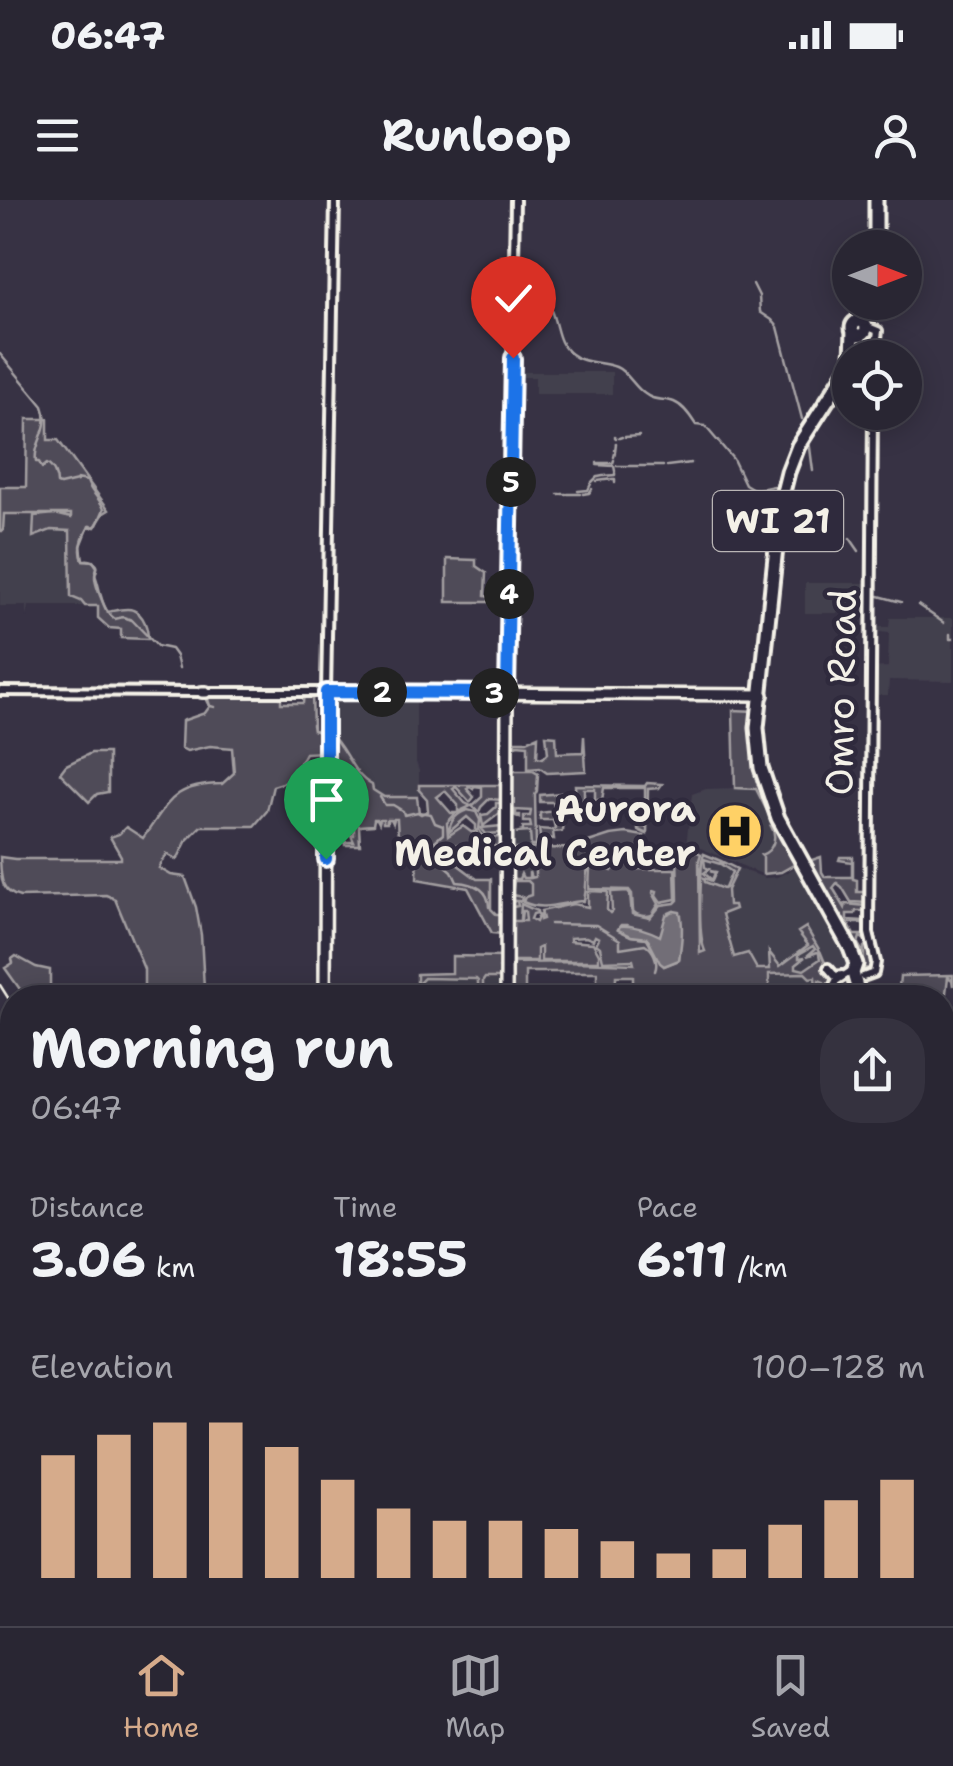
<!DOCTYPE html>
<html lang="en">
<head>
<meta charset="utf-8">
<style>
  body { margin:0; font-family:"Shantell Sans",sans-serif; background:#35323f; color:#f1f3f6; height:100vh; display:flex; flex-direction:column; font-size:38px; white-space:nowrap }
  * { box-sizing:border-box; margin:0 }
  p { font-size:32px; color:#a5a5ac }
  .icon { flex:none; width:55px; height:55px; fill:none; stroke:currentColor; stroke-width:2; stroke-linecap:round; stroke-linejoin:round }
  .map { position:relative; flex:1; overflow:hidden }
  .drawer { position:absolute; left:0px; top:785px; width:955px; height:642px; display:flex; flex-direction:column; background:#292633; border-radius:40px 40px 0 0; box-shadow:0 5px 25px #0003,0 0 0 2px #45434e }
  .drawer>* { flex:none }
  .needle { width:65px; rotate:90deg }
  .buttons { position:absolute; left:832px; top:30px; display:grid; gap:20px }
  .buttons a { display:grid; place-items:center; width:90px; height:90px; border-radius:50%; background:#292633; box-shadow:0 5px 25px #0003,0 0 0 2px #45434e; font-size:50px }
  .pin { position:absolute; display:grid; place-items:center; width:85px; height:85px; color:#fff; margin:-102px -42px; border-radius:50% 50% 50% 0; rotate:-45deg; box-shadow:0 0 10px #0007 }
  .pin .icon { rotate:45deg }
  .km { position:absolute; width:50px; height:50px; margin:-25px; border-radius:50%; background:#222; color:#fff; font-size:28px; line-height:50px; text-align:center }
  .round { display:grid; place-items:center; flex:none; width:105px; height:105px; border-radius:40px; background:#35323f }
  .summary { display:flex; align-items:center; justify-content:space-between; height:170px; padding:0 30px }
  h1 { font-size:55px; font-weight:700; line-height:75px }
  .figures { display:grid; grid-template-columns:repeat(3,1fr); gap:15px; height:170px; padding:10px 30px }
  .figures div { display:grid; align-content:center }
  .figures b { font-size:50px; font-weight:700 }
  .figures small { font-size:28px; font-weight:400 }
  .figures p { font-size:28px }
  .chart { height:280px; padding:20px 30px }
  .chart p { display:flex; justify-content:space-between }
  .chart svg { width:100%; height:180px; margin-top:10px; stroke:#d6ab8b; stroke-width:6 }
  .status { display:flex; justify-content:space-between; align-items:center; height:70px; padding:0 50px; background:#292633; direction:ltr }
  .status svg { height:28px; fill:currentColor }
  header { display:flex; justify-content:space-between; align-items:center; height:130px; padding:0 30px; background:#292633; font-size:45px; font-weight:700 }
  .tabs { display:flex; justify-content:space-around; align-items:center; height:140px; border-top:2px solid #45434e; background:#292633; font-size:28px; color:#a5a5ac }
  .tabs a { display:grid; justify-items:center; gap:5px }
  .tabs .on { color:#d6ab8b }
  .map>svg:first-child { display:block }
</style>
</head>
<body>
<div class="status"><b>06:47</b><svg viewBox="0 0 49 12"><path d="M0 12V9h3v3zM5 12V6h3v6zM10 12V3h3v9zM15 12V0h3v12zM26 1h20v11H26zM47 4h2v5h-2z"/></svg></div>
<header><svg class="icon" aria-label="menu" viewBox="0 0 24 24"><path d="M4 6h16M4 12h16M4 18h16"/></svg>Runloop<svg class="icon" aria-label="person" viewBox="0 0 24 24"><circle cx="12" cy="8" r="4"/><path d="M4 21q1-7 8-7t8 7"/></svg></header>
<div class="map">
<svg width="953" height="1426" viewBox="0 0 953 1426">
  <rect width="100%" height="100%" fill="#373244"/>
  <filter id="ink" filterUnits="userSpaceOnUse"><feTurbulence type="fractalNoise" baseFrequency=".01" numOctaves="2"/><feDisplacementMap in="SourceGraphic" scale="20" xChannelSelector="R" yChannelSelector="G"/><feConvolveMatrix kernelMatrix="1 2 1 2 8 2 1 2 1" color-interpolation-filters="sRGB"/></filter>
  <g filter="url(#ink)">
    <path fill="#433f4e" d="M513 172H612V194H535V177H513Z
      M49 312 72 314 71 397 81 401 85 406H29L27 417V406H0V331L3 330V315Z
      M805 383H870V402H859V413H805Z
      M890 418H953V481L889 480 888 495H872L871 468 888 467 889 433 872 431V427H889Z
      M329 494H416V562L419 571V596L384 597 344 571H328Z
      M735 588 763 589 797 663 778 673 764 675 698 647 686 646 692 594 706 589Z
      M509 632H535L536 679 531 680 530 724 509 725Z
      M703 655 765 678 777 677 799 666 855 764 828 771 833 782 827 797H767L738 773 701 717Z
      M506 777 525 798H416V778Z
      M0 872H12V1006L0 1014Z
      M572 1415H800L781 1426H554Z"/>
    <path fill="#504b59" stroke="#a29ea0" stroke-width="2.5" fill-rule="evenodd" d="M27 219H48V240H58L109 310 104 313 95 327 90 326C83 335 78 349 83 360 86 360 90 359 92 361 102 367 95 369 95 377 95 387 103 402 107 412 113 411 127 407 133 410 144 414 148 429 148 439L121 438V429L109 428 98 418V406H85L81 401 71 397 70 331 51 330 33 337 34 316 55 314 71 318V314H4L3 331H0V287H26Z
      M447 359 476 360V366L486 373 485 396 490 397 489 402H447Z
      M206 492H281V503H303L304 492H312L313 530 324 533 326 552 305 553 289 581 273 586 267 611 254 626H201L187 640 177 660 167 654 159 668 171 675 185 677 196 707 201 735 204 788C188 800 163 792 144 790V769L115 699 106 695 20 697C0 692 1 678 0 657L15 659H121V656L110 637 119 634 126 627 143 638C170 601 172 585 222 584L234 573 232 548 210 546 187 551 181 548 182 521 205 513 210 506Z
      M733 510 756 511 757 549 797 663 781 672 763 674V657L761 655C773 651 778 637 771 626H774L777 631 756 589 735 588Z
      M328 532C347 548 350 573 372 585L373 590 384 597H417L419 613 421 614 428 611 427 599 419 590V585H505L503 646H482L478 644 477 646 419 643V647L396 645 397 640 402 639 398 637 397 619H394L393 623 391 619H387V623H383V619H380L379 623 377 619H374L373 625 359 626 360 645H345V642H354L351 635H354V623L344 622 342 639H338V633L335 629 338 628V624L327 622V611L357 610 358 595 344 592V608H334L335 601 336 607H339L343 599H339L336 590 332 592 331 590H327V583L348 584 349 581 340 580V576L337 575 327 581ZM474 586 482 587V597L472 606 479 612 481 607 489 599 502 600V603H496V607L488 614 481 615 483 626 500 613 502 614 501 626 481 628 486 634 501 633V637L484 638 481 633V639L471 642 473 637 478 636 476 631 479 630 480 620 476 612 468 610C457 613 450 621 449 632L467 617 476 625V632H471L463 626 448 636 447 623 456 613H451L437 597 445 591 458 605V612L471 606 465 603 453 589 456 587 470 602 474 597 467 589 470 587 473 589Z
      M546 535 556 536 557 553 583 552 584 536 586 571 547 573 540 568 528 569V545L517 544 515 546 516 541H527L538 536 537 557 543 558 548 553Z
      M91 553H108V592L97 594 89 602 60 573 66 565Z
      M511 571H533L538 574 537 591 535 595 536 646H531L530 632 516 633 523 631V627H531L530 622H524V616H530L531 611 516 610V615H520V618L514 615 515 610H513L512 617 509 618Z
      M647 583 662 584 659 588 648 589 647 634 638 630V628L646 627C645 614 645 601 645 588H604L602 600H595V589H584V599L579 600V612L572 613 571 601H564L562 631 553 632 554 639 540 637 539 629 552 630 555 628 553 620H540V613L555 611 553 602H540V595L572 592V598L576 599 575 585 645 586Z
      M626 633 644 636 634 665 615 656C576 668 591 668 584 701 562 702 544 712 523 702L525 697 531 695V684L528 681H514L512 695 522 697 521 701H517L518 706 513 707V721H526L525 711H522L521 719H520L521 704 537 711V713L533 714 531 719 536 722 539 715 537 713 540 715V720L543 719 541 711 573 704 588 707V692L591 691 608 692 607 710 610 713 612 711 611 692 628 691 630 694 632 714 650 718 661 705 675 703 678 700 677 651H695L701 654 699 660 700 753 705 751C697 734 701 682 702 660L704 654 721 661 720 664 704 659 705 667 709 669 704 673 712 680 715 673 710 671 716 672 712 681 704 678 705 682 723 689 725 688 732 672 722 665 723 662 737 669 727 690 728 705H734L735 709 722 714 734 757 748 753 757 769H770L769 752 780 766 808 745 798 732 806 727 820 751 807 756 815 749 813 746 799 754V758L805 757 796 764V768L804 770 820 759 819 754 821 753 833 782 827 797H824V782L819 780 817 797 815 777 810 778 805 773 769 774V797L633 798V776H616L615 797 597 798V772H525V797L508 798 510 763 577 762 634 764 633 760 603 761 600 747 596 744 599 738 595 736 593 740 586 737 570 738V741L593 743 599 754V761H541V747L537 749V761H510L509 704 515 701 510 700 508 669H513L512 676 514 679H519L521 674 523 678H529V672L531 678 535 677V654L520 653 517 658 516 649 570 648 610 635ZM674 711 681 715 679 760 664 766 647 738 631 736 618 729 621 725H627L660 736 669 713Z
      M426 649 456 650 457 664 477 679H491V709L496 714H501L500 730 503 734 492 733 468 688 417 679 418 651Z
      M840 657H853V679L857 680V692H868L867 703 851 702 842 687 837 683 833 688 845 708 846 704 866 706 868 714 865 711H856L855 714H847V720L865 721V717H868L867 732 864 731 863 723H848L854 735H867V741L860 737 858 744 864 754V747L869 743 875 763 874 769 864 768 849 735 811 666 812 660 821 657 822 672 825 677H852V662L839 660Z
      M614 659 621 660 636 669H675L676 699 661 702 656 695 657 691 654 690 653 693 659 704 652 715C646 717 637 716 633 711L632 694 629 690 589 689 590 667 608 661 610 670 612 671 614 668 611 660Z
      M16 756 36 767 50 770V790L32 791 24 795 5 768 13 763 12 759Z
      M452 756 504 757V767L501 768 504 769 503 778H485L483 781V795L478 797V781L476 779 424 778 419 783 421 797 418 794 417 797V774L452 773Z
      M953 775V786L952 780 948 777 946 793 923 797H939L898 798 900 776Z"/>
    <path fill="#726e77" stroke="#a6a2a4" stroke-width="2.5" d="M674 711 680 712C684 728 681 745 679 760L664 766 660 763 647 738 631 736 618 730 620 726C634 725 648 730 660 736L666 715Z"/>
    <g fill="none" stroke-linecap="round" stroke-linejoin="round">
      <path stroke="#a6a2a4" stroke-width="2.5" d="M518 69C534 81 549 100 554 119 558 132 559 145 571 154 583 164 602 161 616 167 628 172 634 187 645 194 655 202 664 198 674 202 684 206 691 217 696 225L705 226 733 259 745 284 755 290 774 286 780 291
        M753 84 759 96 760 112 772 120 778 127 802 219
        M0 154 43 206C52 229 33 242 36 262H39L42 268 47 264C54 268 57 277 57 284L60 285 77 281V279L87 281C91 293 100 298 104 309L97 325 91 328 89 326 81 346 83 360 93 361 97 367 95 375C101 389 100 409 115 419L123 417 132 420 157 446 171 449 176 456 179 468
        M615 237 616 238
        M625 237 639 236
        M619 238 622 237
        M809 240 813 271
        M615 251 616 243
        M614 257 615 253
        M597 263H613L614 260
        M597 265 614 266 615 271
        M617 266H663
        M667 266 691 263
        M604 276 615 275V273
        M598 277 603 276
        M597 281 613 279H615V283
        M592 282 597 277
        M578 291 588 290 591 284
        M590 292 592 289
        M558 294H560
        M562 294H566
        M568 294H574
        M575 294H580
        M583 294 589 293
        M791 304 798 320 809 323 821 319
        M850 338 859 351
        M879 396 901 402
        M918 405 944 423
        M950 434V439H953
        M205 496 210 506 215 507
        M312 525 313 530 323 533
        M380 597 385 605H393L403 611 404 615 418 612 431 614 435 623 443 626V634L435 641 432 655 441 656 440 661 452 671 457 682C473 683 489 688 489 707
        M550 724 596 725 620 740V748L645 744C653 749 659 761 655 771"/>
      <g stroke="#f4f1e8" stroke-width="14">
        <path id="minor" d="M866 126 878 131
          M874 158 878 131
          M0 491 202 492
          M206 492H326L335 0
          M507 493 515 0
          M828 768 835 776 842 775
          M863 777 874 773 876 762 869 733 873 212
          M828 798 836 781 853 770
          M0 832 12 845
          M0 923 12 916
          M0 1218H12"/>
      </g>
      <g stroke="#f4f1e8" stroke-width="16">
        <path id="major" d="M202 492H206
          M325 798 326 492 763 495
          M506 798 507 493
          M0 1038 12 1047
          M942 1286 953 1282
          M212 1415 214 1426
          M313 1415V1426
          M505 1415 516 1426
          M656 1426 664 1415
          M693 1426 706 1415"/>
      </g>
      <g stroke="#f4f1e8" stroke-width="19">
        <path id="highway" d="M876 48V0
          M852 128a7 7 0 1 1 14 0a7 7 0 1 1-14 0Z
          M855 123 862 114 863 102
          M852 158 853 131
          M850 165 798 246 788 272 781 300 757 528 761 568 778 618 850 748 856 764 853 773 860 798
          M942 849H953
          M0 859H12
          M942 859 953 857"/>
      </g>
      <use href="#minor" stroke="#2f2a3d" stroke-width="6"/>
      <use href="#major" stroke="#2f2a3d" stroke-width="9"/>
      <use href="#highway" stroke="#2f2a3d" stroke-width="11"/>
      <path stroke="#f4f1e8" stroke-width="2.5" d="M0 785 12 804"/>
    </g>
  </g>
  <g fill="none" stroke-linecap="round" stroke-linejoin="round" filter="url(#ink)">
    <g stroke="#fff" stroke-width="20">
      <path id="route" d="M326 659V492L507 493 513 158"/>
    </g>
    <use href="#route" stroke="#1a73e8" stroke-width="12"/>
  </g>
  <defs>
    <g id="hospital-disc" transform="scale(2.875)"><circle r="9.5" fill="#ffd166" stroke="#2f2a3d"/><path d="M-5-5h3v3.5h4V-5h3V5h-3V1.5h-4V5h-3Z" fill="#111"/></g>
  </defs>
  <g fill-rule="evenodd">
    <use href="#hospital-disc" x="735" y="631"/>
  </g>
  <g text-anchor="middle" stroke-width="9" stroke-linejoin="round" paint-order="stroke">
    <rect fill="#2f2a3d" stroke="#b9b5b5" stroke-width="2.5" x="713" y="291" width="130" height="60" rx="8"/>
    <g font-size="35" font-weight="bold" fill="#f4f1e8">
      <text x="778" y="333">WI 21</text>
    </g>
    <g font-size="38" fill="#f4f1e8" stroke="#2f2a3d">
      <text transform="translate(841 492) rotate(-89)" y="13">Omro Road</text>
    </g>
    <g font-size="38" font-weight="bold" fill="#f4f1e8" stroke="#2f2a3d" text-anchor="end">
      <text x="696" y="622">Aurora<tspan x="696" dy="44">Medical Center</tspan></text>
    </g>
  </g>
</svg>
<div class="buttons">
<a><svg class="needle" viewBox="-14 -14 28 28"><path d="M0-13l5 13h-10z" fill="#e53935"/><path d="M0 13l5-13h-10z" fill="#a5a5ac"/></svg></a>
<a><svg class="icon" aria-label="locate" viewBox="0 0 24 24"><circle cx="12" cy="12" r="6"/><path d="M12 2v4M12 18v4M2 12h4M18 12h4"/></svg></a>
</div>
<div class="pin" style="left:326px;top:659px;background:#1e9e55"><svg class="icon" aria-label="arrive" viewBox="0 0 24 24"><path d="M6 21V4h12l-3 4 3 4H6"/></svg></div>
<div class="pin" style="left:513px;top:158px;background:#d93025"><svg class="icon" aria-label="check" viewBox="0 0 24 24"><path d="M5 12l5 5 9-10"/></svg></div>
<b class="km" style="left:382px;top:492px">2</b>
<b class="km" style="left:494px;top:493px">3</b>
<b class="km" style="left:509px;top:394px">4</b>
<b class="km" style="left:511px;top:282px">5</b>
<section class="drawer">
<div class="summary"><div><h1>Morning run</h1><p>06:47</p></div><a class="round"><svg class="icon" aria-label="share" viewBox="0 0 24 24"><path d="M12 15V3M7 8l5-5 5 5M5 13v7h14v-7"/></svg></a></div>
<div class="figures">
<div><p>Distance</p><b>3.06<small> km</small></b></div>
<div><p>Time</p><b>18:55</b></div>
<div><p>Pace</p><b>6:11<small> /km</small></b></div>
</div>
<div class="chart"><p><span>Elevation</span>100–128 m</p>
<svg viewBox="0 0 160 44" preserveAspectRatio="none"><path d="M5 44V14M15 44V9M25 44V6M35 44V6M45 44V12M55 44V20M65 44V27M75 44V30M85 44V30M95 44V32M105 44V35M115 44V38M125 44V37M135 44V31M145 44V25M155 44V20"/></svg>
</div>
</section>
</div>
<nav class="tabs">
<a class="on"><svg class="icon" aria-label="home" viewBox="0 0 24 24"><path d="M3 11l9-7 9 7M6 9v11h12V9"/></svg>Home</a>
<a><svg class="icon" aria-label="map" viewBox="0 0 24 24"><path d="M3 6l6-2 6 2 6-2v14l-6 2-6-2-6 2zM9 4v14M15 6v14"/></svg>Map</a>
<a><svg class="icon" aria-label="saved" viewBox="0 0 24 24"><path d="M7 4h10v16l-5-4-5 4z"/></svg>Saved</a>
</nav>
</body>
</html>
